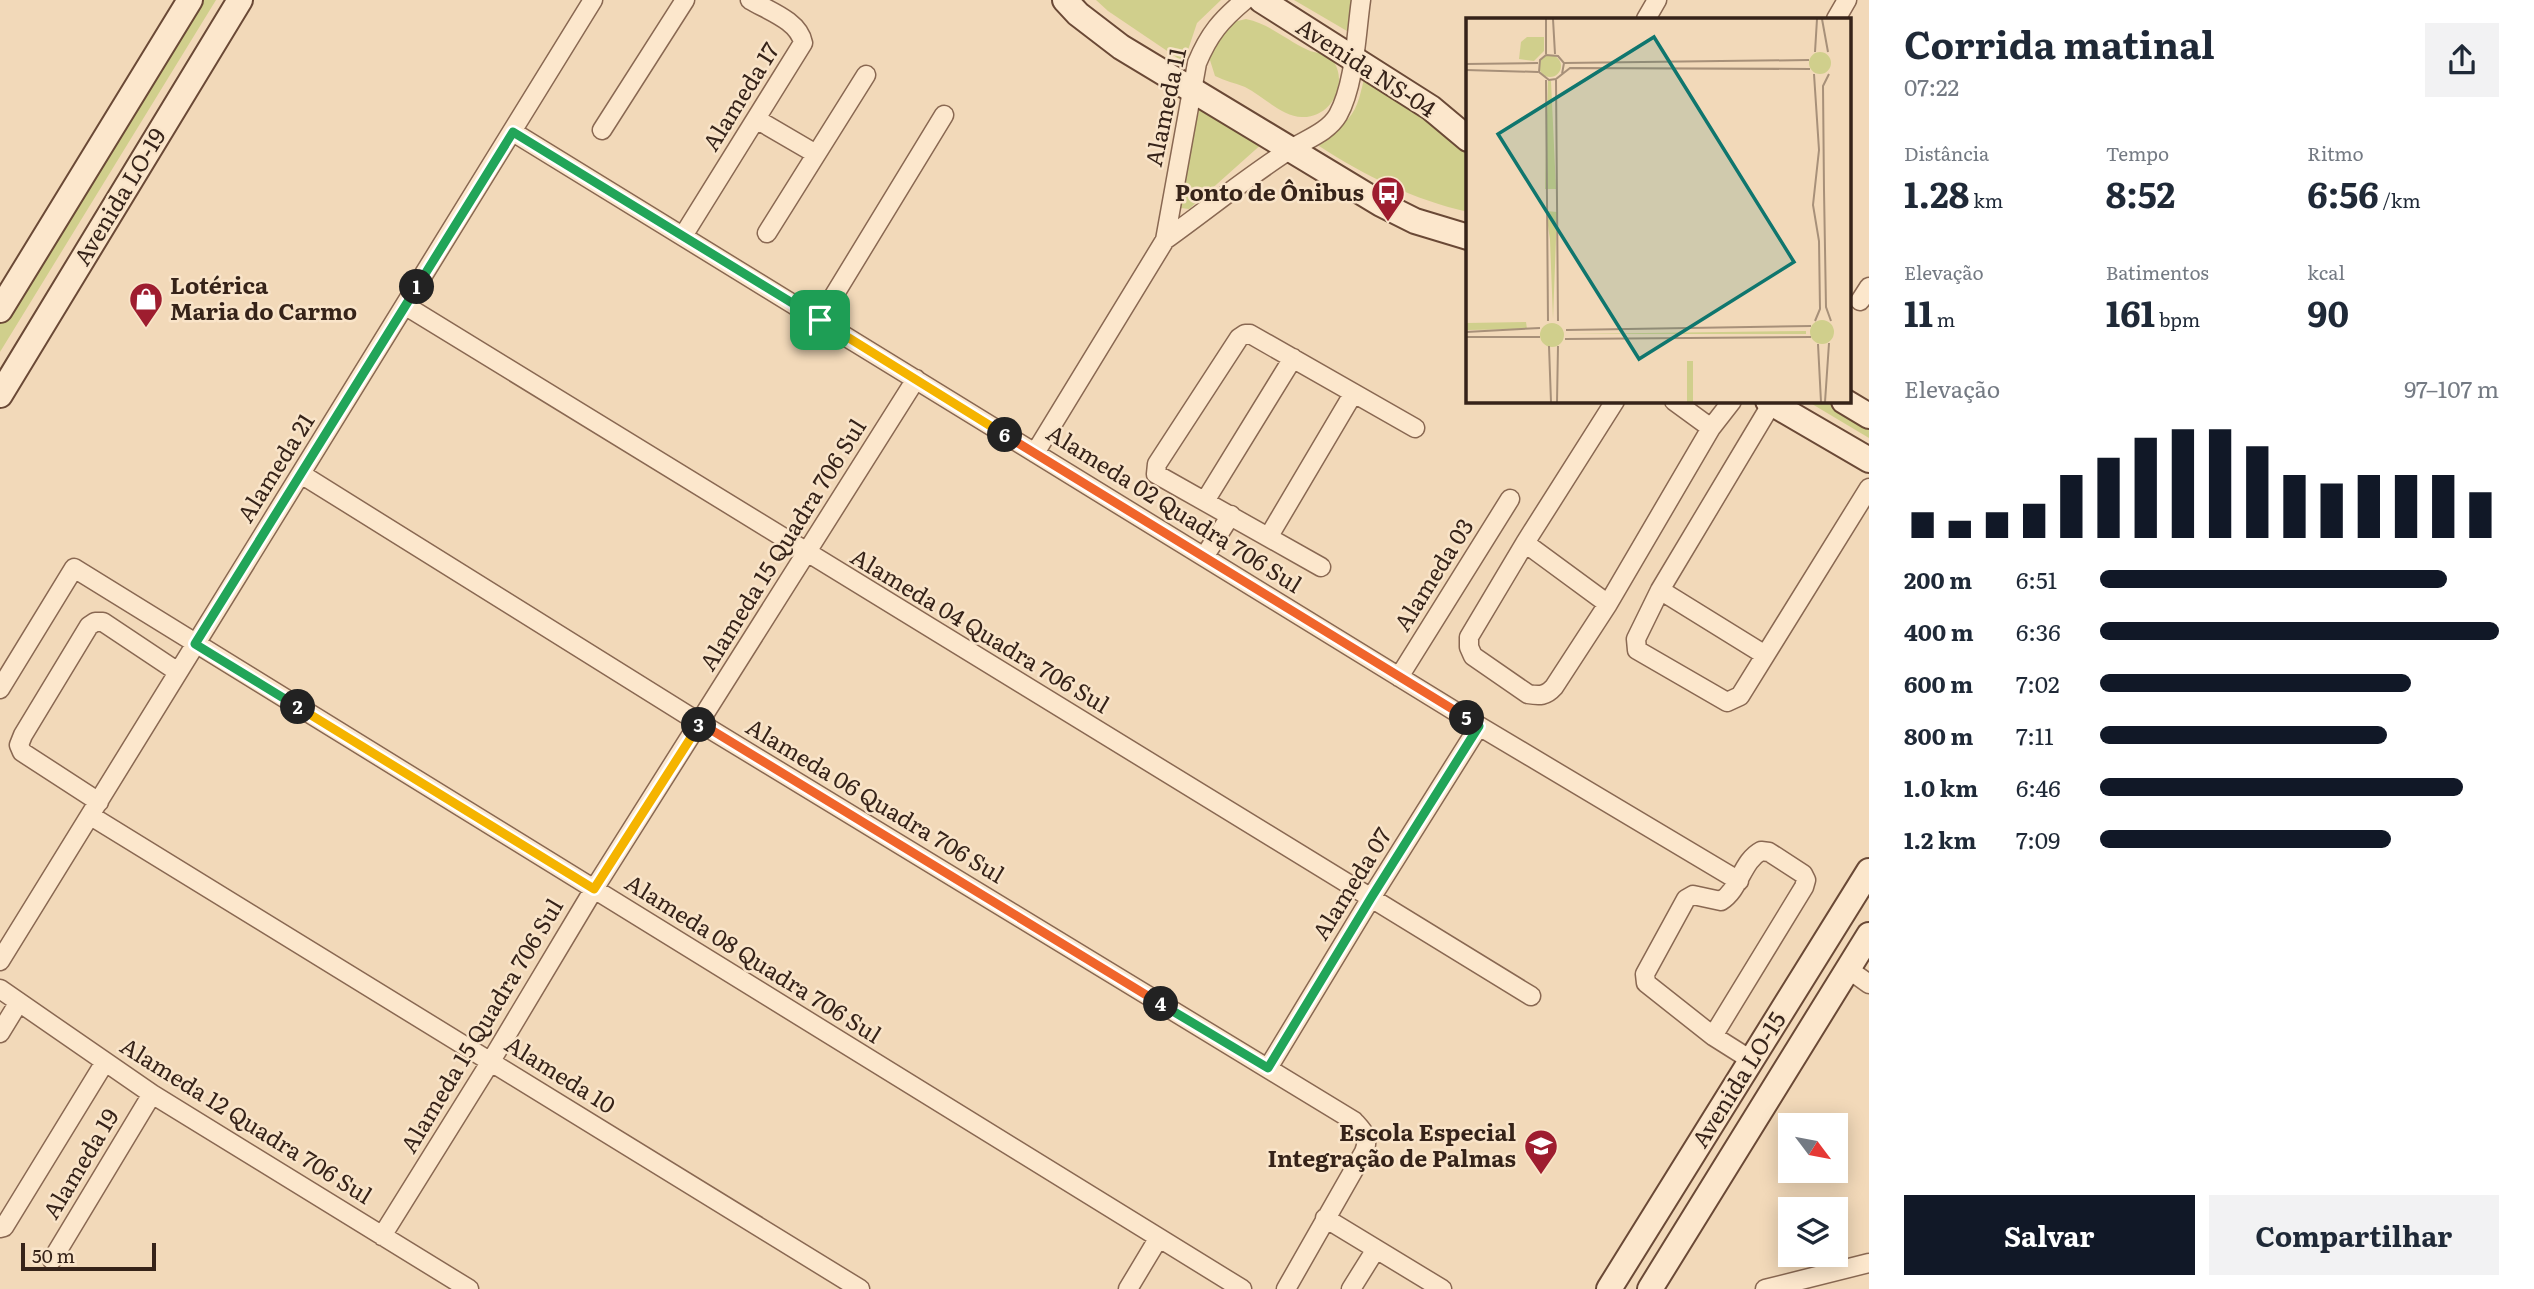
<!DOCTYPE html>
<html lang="pt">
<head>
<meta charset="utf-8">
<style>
  body { margin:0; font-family:Literata,serif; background:#f2f2f3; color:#1f2937; height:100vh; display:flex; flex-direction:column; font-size:26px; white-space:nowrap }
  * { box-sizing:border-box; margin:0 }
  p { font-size:23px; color:#747a83 }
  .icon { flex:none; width:38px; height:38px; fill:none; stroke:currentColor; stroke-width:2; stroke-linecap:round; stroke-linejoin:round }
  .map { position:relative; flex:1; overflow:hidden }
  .sheet { display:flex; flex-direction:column; background:#fff; width:665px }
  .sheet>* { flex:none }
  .needle { width:46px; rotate:122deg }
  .buttons { position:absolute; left:1778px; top:1113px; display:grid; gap:14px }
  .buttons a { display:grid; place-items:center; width:70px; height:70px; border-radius:0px; background:#fff; box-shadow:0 4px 18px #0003; font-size:35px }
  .scale { position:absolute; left:21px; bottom:18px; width:135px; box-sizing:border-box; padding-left:7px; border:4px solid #362319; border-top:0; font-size:19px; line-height:24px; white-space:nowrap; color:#362319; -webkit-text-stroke:5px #f9e4c9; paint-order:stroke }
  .pin { position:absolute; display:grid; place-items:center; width:60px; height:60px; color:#fff; margin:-30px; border-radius:14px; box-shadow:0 4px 10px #0006 }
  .km { position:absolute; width:35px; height:35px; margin:-18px; border-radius:50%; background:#222; color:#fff; font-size:19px; line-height:35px; text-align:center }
  .round { display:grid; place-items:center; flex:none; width:74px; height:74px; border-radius:0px; background:#f2f2f3 }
  .head { display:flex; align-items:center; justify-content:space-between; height:119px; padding:0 35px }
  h1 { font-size:38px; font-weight:700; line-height:52px }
  .figures { display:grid; grid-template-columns:repeat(3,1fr); gap:10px; height:119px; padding:7px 35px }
  .figures div { display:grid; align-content:center }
  .figures b { font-size:35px; font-weight:700 }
  .figures small { font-size:19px; font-weight:400 }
  .figures p { font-size:19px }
  .chart { height:196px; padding:14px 35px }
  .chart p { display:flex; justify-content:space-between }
  .chart svg { width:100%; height:126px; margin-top:7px; stroke:#111827; stroke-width:6 }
  .button { display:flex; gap:14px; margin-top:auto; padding:14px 35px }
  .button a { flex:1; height:80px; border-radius:0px; background:#111827; color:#fff; font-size:28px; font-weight:700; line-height:80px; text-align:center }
  .button a+a { background:#f2f2f3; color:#1f2937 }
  ul { padding:0 35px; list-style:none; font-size:23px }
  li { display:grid; grid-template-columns:112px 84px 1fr; align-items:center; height:52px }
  li i { height:18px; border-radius:9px; background:#111827 }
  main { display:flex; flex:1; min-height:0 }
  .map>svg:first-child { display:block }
</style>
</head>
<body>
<main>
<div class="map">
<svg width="1869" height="1289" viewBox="0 0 1869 1289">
  <rect width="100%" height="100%" fill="#f2d9b9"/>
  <path fill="#d0cf8c" d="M200 0H216L0 352V324Z
    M1096 0H1221L1197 23 1185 59 1182 61 1108 11Z
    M1294 0H1356L1351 31H1347Z
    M1246 19C1270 24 1286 40 1308 50 1315 54 1327 52 1332 59 1350 83 1331 118 1302 117 1281 116 1263 96 1245 87 1235 83 1225 81 1215 76L1209 57 1225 24Z
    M1365 75 1433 119 1468 150V212C1415 200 1365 176 1319 146 1322 133 1338 128 1348 119 1359 107 1361 90 1365 75Z
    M1201 103 1264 142 1189 209 1181 208 1177 201Z
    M1807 401H1835L1869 422V438Z"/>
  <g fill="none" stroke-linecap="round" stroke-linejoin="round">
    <g stroke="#896852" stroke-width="21">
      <path id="street" d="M1646 19 1657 0
        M1836 19 1847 0
        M756 119 816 154
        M602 130 685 0
        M513 132 1479 726 1739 881
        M767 233 866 75
        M683 236 803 43C799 21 769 11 750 0
        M1165 240C1207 210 1247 177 1291 149 1307 139 1328 132 1338 115 1355 84 1356 35 1361 0
        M1860 301 1869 287
        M406 306 1531 996
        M819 320 944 115
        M1615 401 1525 543 1469 637V647L1473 656 1528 694C1540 696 1546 696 1554 687L1608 604 1711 428 1732 401
        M1674 401 1711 428
        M1035 453 1165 240 1197 63C1209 34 1221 20 1245 0
        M301 474 700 723 1354 1121C1364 1132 1370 1137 1364 1152L1286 1289
        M1205 501 1293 358
        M1269 536 1353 394
        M1525 543 1608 604
        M1204 557 1231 515
        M1321 567 1156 474 1157 464 1239 338 1245 334H1250L1415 428
        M1660 590 1636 639 1637 650 1727 702 1740 696 1869 488
        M1765 655 1660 590 1772 403
        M1399 677 1510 499
        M0 689 74 568 1242 1289
        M99 802 22 752 19 745 23 735 89 626 95 622H103L178 672
        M91 816 860 1289
        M0 961 593 0
        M1848 969 1869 984
        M0 989 152 1094 469 1289
        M0 1033 19 1002
        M1713 1036 1804 887 1806 880 1803 874 1769 852 1761 851C1742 861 1740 889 1721 901L1693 895 1686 899 1645 974 1646 983 1713 1036 1751 1060
        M1268 1068 1371 898 1479 726
        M1325 1218 1442 1289
        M0 1228 4 1227 105 1062
        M382 1236 491 1061 594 889 916 379
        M52 1260 152 1094
        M1128 1289 1158 1239
        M1351 1289 1376 1249
        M1765 1289 1869 1263"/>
    </g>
    <g stroke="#6a4936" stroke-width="28">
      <path id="secondary" d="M1065 0 1078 14 1121 47 1381 204 1415 221 1468 237
        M1261 0 1431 108 1468 139
        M0 310 190 0
        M0 395 240 0
        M1768 401 1869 460
        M1844 401 1869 416
        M1609 1289 1869 871
        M1650 1289 1869 935"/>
    </g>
    <use href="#street" stroke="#fce7cc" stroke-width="18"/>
    <use href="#secondary" stroke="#fce7cc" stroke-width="24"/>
  </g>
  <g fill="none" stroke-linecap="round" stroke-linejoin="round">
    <g stroke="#fff" stroke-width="14">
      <path id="split-1" d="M417 287 513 132 820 320"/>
    </g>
    <g stroke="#fff" stroke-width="14">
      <path id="split-2" d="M298 707 195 644 417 287"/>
    </g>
    <g stroke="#fff" stroke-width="14">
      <path id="split-3" d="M298 707 594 889 699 725"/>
    </g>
    <g stroke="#fff" stroke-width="14">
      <path id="split-4" d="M699 725 700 723 1161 1004"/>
    </g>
    <g stroke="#fff" stroke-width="14">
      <path id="split-5" d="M1161 1004 1268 1068 1371 898 1479 726 1467 718"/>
    </g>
    <g stroke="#fff" stroke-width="14">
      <path id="split-6" d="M1005 435 1467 718"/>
    </g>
    <g stroke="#fff" stroke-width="14">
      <path id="split-7" d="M820 320 1005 435"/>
    </g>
    <use href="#split-1" stroke="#22a559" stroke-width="9"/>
    <use href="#split-2" stroke="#22a559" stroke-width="9"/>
    <use href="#split-3" stroke="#f5b400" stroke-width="9"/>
    <use href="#split-4" stroke="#f0652b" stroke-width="9"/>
    <use href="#split-5" stroke="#22a559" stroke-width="9"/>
    <use href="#split-6" stroke="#f0652b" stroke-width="9"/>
    <use href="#split-7" stroke="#f5b400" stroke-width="9"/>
  </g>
  <defs>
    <g id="bus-pin" transform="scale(1.75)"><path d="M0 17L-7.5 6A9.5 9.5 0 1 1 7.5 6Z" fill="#9e1d2f" stroke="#f9e4c9"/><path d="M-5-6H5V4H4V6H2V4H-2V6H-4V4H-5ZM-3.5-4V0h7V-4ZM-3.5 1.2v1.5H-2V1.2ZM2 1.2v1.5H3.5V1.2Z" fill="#fff"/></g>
    <g id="shop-pin" transform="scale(1.75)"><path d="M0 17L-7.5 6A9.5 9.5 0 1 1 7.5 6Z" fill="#9e1d2f" stroke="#f9e4c9"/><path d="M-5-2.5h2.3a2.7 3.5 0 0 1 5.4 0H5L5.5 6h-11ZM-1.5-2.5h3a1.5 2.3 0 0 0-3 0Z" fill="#fff"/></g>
    <g id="school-pin" transform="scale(1.75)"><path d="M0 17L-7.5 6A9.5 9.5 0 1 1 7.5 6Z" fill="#9e1d2f" stroke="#f9e4c9"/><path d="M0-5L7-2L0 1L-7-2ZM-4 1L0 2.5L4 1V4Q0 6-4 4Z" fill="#fff"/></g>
  </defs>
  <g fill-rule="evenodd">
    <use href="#bus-pin" x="1388" y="193"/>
    <use href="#shop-pin" x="146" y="299"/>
    <use href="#school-pin" x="1541" y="1146"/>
  </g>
  <g text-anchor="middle" stroke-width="5" stroke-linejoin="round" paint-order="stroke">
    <g font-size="23" fill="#362319" stroke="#f9e4c9">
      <text transform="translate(1366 68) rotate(33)" y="8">Avenida NS-04</text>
      <text transform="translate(741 97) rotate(-58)" y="8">Alameda 17</text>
      <text transform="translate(1166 107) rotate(-78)" y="8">Alameda 11</text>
      <text transform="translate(120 197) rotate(-59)" y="8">Avenida LO-19</text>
      <text transform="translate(276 468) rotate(-58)" y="8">Alameda 21</text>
      <text transform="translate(1174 509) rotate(32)" y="8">Alameda 02 Quadra 706 Sul</text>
      <text transform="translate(783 545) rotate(-58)" y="8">Alameda 15 Quadra 706 Sul</text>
      <text transform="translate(1434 575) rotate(-58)" y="8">Alameda 03</text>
      <text transform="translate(980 631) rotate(31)" y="8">Alameda 04 Quadra 706 Sul</text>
      <text transform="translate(875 801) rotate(31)" y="8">Alameda 06 Quadra 706 Sul</text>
      <text transform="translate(1352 884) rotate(-58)" y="8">Alameda 07</text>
      <text transform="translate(753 959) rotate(32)" y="8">Alameda 08 Quadra 706 Sul</text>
      <text transform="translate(482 1026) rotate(-59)" y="8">Alameda 15 Quadra 706 Sul</text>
      <text transform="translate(560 1075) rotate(32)" y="8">Alameda 10</text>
      <text transform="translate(1739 1080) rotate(-58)" y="8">Avenida LO-15</text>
      <text transform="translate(246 1121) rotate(32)" y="8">Alameda 12 Quadra 706 Sul</text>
      <text transform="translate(81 1164) rotate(-59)" y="8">Alameda 19</text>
    </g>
    <g font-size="23" font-weight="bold" fill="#362319" stroke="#f9e4c9" text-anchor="end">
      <text x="1364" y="201">Ponto de Ônibus</text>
      <text x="170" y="294" text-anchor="start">Lotérica<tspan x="170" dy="26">Maria do Carmo</tspan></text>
      <text x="1516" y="1141">Escola Especial<tspan x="1516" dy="26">Integração de Palmas</tspan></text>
    </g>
  </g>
  <g transform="translate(1466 18)">
    <rect width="385" height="385" fill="#f2d9b9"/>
    <path d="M343 45a11 11 0 1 1 22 0a11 11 0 1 1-22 0ZM73 48a11 11 0 1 1 22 0a11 11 0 1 1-22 0ZM82 63H85L90 171H79ZM80 193 91 194 87 301 84 222ZM344 314a12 12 0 1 1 24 0a12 12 0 1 1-24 0ZM60 304 61 311 0 312V305ZM74 317a12 12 0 1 1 24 0a12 12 0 1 1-24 0ZM340 313V316H102ZM221 343H227V384H221Z" fill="#d0cf8c"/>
    <path d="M61 19H78V33L68 43 53 41 55 24Z" fill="#d0cf8c"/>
    <path fill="none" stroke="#a79079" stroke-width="2" d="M87 1 89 36M356 1 362 34M349 34 351 1M80 36V1M98 45 343 42M0 46 72 45M0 52 72 54M96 56 98 45 92 38 80 37 74 42 73 54 83 62 90 61 104 50 344 51M348 56 353 132 347 187 353 223 354 291 349 303M363 56 357 68 358 172 360 289 365 303M80 62 82 303M90 62 92 303M100 312 345 308M0 314 74 310M0 319H74M99 321 345 319M352 326 355 384M83 328 85 384M91 384 92 328M359 384 363 325"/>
    <path fill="#0f766e" fill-opacity="0.15" stroke="#0f766e" stroke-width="3.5" d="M188 19 328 244 173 341 32 116Z"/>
    <rect width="385" height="385" fill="none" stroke="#362319" stroke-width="3.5"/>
  </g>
</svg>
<div class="buttons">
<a><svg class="needle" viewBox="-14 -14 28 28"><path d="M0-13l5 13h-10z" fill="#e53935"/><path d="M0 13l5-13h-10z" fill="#747a83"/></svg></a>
<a><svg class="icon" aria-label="layers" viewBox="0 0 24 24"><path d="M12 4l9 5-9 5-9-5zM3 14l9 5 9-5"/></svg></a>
</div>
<div class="scale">50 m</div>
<div class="pin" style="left:820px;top:320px;background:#1e9e55"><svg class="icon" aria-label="arrive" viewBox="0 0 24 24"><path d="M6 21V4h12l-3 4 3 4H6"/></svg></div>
<b class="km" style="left:417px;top:287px">1</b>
<b class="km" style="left:298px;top:707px">2</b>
<b class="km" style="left:699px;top:725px">3</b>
<b class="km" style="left:1161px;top:1004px">4</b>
<b class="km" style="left:1467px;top:718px">5</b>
<b class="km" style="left:1005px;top:435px">6</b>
</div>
<section class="sheet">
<div class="head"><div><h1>Corrida matinal</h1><p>07:22</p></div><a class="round"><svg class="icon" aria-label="share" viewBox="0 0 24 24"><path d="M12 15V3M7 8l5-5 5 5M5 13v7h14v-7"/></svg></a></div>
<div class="figures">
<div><p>Distância</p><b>1.28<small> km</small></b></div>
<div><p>Tempo</p><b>8:52</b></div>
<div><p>Ritmo</p><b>6:56<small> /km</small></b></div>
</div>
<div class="figures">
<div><p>Elevação</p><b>11<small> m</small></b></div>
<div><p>Batimentos</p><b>161<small> bpm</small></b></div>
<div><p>kcal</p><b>90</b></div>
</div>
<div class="chart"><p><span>Elevação</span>97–107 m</p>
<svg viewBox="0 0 160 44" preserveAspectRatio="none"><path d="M5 44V35M15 44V38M25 44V35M35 44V32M45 44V22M55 44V16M65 44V9M75 44V6M85 44V6M95 44V12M105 44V22M115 44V25M125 44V22M135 44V22M145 44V22M155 44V28"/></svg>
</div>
<ul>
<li><b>200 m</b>6:51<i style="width:87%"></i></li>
<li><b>400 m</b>6:36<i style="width:100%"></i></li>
<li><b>600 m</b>7:02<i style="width:78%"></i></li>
<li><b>800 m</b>7:11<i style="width:72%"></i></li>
<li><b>1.0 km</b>6:46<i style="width:91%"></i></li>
<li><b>1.2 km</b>7:09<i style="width:73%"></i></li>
</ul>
<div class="button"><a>Salvar</a><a>Compartilhar</a></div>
</section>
</main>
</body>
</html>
